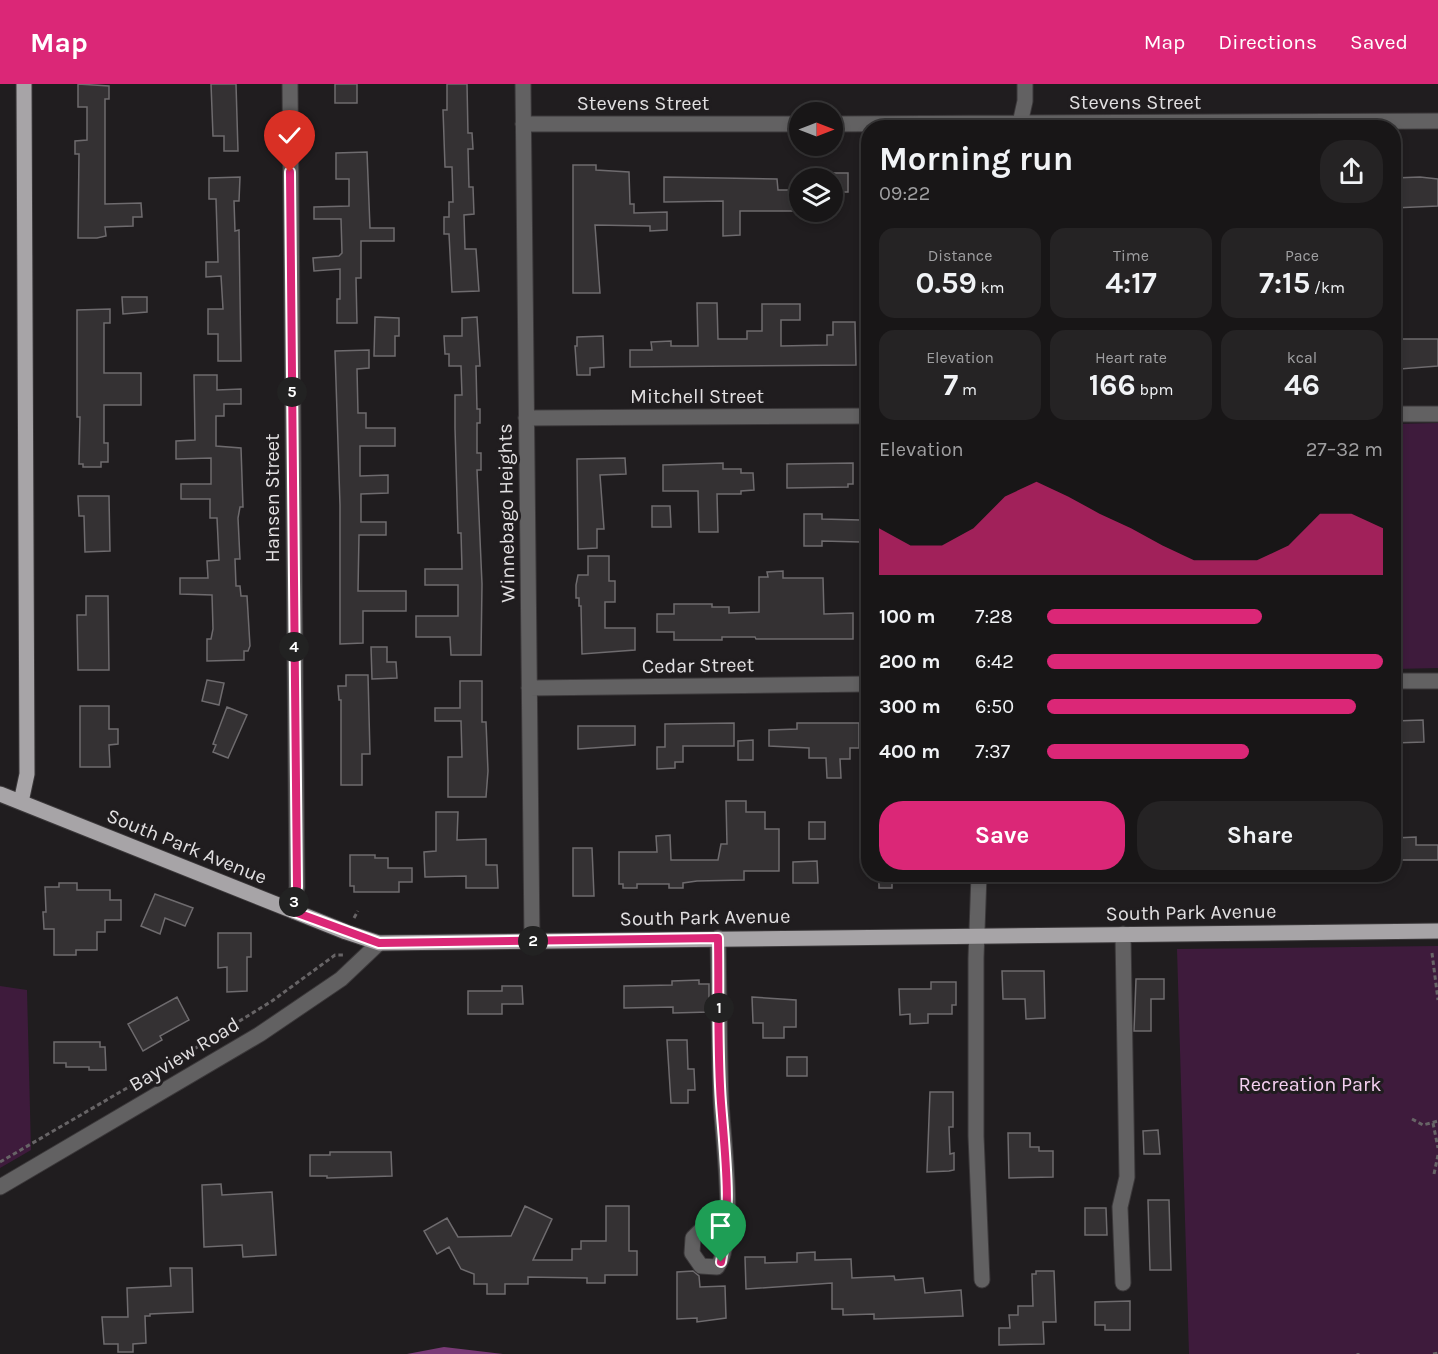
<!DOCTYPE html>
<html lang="en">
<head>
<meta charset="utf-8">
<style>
  body { margin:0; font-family:Karla,sans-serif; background:#252324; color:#f1f3f6; height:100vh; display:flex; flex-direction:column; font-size:22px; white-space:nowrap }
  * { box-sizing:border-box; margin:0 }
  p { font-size:20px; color:#9f9fa1 }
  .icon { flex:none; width:33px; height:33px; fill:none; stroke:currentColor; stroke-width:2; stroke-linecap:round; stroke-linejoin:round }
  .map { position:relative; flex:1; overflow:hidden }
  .details { position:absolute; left:861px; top:36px; width:540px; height:762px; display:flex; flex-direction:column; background:#181617; border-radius:24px; box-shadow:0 3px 9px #0003,0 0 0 2px #363536 }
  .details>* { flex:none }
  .needle { width:39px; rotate:90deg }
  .fabs { position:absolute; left:789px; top:18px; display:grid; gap:12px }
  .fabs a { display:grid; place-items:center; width:54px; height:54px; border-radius:50%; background:#181617; box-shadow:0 3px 9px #0003,0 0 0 2px #363536; font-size:30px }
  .pin { position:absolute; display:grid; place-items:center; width:51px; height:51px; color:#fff; margin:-62px -26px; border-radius:50% 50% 50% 0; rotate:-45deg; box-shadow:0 0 6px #0007 }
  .pin .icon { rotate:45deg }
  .km { position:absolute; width:30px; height:30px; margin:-15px; border-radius:50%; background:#222; color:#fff; font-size:16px; line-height:30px; text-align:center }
  .round { display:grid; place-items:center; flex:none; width:63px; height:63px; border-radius:24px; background:#252324 }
  .head { display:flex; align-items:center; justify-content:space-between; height:102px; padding:0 18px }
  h1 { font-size:33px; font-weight:700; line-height:45px }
  .metrics { display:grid; grid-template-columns:repeat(3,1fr); gap:9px; height:102px; padding:6px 18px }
  .metrics div { display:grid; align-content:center; border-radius:15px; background:#252324; text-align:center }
  .metrics b { font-size:30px; font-weight:700 }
  .metrics small { font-size:16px; font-weight:400 }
  .metrics p { font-size:16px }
  .chart { height:168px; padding:12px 18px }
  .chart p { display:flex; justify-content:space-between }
  .chart svg { width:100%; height:108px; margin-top:6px; fill:#db2777; opacity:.7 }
  .primary-button { display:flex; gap:12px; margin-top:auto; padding:12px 18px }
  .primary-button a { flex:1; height:69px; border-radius:24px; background:#db2777; color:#fff; font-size:24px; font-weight:700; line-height:69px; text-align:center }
  .primary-button a+a { background:#252324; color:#f1f3f6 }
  ul { padding:0 18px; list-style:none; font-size:20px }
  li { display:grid; grid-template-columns:96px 72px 1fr; align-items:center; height:45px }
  li i { height:15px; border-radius:8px; background:#db2777 }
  header { display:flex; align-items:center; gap:36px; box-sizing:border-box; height:84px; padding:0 30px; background:#db2777; color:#fff }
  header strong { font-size:28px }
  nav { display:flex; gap:33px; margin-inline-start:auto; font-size:21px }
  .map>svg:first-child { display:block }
</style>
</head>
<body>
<header>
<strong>Map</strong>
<nav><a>Map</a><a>Directions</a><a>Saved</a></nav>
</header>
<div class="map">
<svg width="1438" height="1270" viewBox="0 0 1438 1270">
  <rect width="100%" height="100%" fill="#201d1f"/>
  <path fill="#3e1b3c" d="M1438 339V584L1394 585V340Z
    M1438 862V1270H1189L1177 865Z
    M0 902 27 906 31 1066 0 1084Z"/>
  <path fill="#7a3b77" d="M444 1263 503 1270H407Z"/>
  <path fill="#343133" stroke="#6e6b6e" stroke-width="1.5" d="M78 0 109 2V15H105V120L141 119 142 133H133V142L105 143 106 152 97 154H78L79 70H75V57L87 56V23H78Z
    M211 0H236L238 67H224V52H213Z
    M335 0H357V19H335Z
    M447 0H467L468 49H472L473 65H468L469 103H473L474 130 464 131 465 165H476L479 207 452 208 449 150H444V133H449V118H453L452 83H445L443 26H447Z
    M367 68 370 144H394V157H361V194H356L357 239H337V215H340V185L314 187 313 174 339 172 342 169 341 135H314V123L349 122V95H336V69Z
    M573 81H596V86L629 88 630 120H634V129L667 128V146L650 147V142L595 141 600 209H573Z
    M832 89H848V108H832Z
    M240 93 239 117H234L235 147 239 146 241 277H218V250H208V225H223L221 192 206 193V178H218L216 115H209V94Z
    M664 93 777 95 778 106H795V127H740V151L723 152V117L664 118Z
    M1420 93 1438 95V122L1394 124V94Z
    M122 213H147V228L123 230Z
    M697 219H717L718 255H747V247H762V220H800V236H781V262L827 261V251H833V238H855L856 281 630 283V266H652L651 258 671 257V262H698Z
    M110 225V239H104V289H141V321H104V359H108V378H101V383H83V380H79L80 333H77V226Z
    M375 233 399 234V252H395V272H374Z
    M477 233 480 282H476L477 325H480V339H477V369H481V386H477L482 500 481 571H451L450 553H416V532H458V501H425V485H462L461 449H458L455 344V311H462L461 282H449V270H445L444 252H462V234Z
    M603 252 604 283 590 284V291H577L575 262H577V253Z
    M1399 255H1438V282L1400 285V281H1394V257Z
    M369 266V284L357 285 358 329H366V344H395V362H360V392L388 391V409L361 410V438H386V451H359L358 507H406V527H363V559L340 560V421L335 267Z
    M194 291H217V306L241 305V320H224V332H216V362L241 364 243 423H240L238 434 240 475H235L236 502H240L241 512H247L250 562 248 567H244V576L207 577V555H211L213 545 212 511 180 510V494H208L207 477 219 476 217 434H210V415H181V400H211V374L176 375V357L195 356Z
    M625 374 626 390 600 391 604 445H597V464L578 465 577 375Z
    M723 379V385H741V389H753L754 406 741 407V410H717L718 448H699L698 407H663V381Z
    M853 379V400H848V403L787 404V380Z
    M78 412H109L110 467 85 468 84 432H79Z
    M652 422H670L671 443H652Z
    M804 430H822V435L860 436V458L822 457V462H804Z
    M588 472H609V497H615V518H605V544H635V566L582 570 581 522H579V514H576V501L578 491H588Z
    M783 487V494H823L824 530 853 529V555H756L755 553H722V556H674V548H657V530H674V520H712V523H729V529L759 528V493H768L767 488Z
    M86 512H108L109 586H78L77 531H86Z
    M371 563H387V578H396L397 594 372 595Z
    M346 591H368L370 670H362V701H341V616H339L338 602H346Z
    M207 596 224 599 219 621 202 617Z
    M460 597H482V638H486L488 687 486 713H448V673H462L461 637H435V624H460Z
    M80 622H109V645H118V660L109 661 110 683H80Z
    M227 623 247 631 228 674 213 668 216 661 213 660Z
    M1423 636 1424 658 1394 659V637Z
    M734 639V662H683V678H675V684L657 685V663H665V640Z
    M797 639H859V664H850V675H840L841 694H827L826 674H809V664L769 662V646L797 645Z
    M578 642H635V661L578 665Z
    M753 656V676H738V657Z
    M726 717H746V728H765V745H779V787H744V796L697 797 683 799V804H669V800H637V804H623V800H619V768H657L656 752 670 751 671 776H718L721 760H727Z
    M436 728H458L457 756 486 755V781H497L498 804H466V792L425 793 424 768 436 767Z
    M809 738H825V755H809Z
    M1416 753V761H1438V776H1394V754Z
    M573 764H592L594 812H573Z
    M350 771H375V774H388V784H412V798H399V808H354V802H350Z
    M817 777 818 799H793V778Z
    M879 790H892V804H879Z
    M59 799H77V806H110V816H121V836H105V848H97V866H76V871H54V845H44L43 828H46L45 803H59Z
    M155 810 193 824 185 842 165 834 160 850 141 842Z
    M218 849H251V873H247V907L227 908V883L218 884Z
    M1002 887H1044L1045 934 1026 935 1025 915H1003Z
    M1136 895H1164V915H1151V947H1134Z
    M699 896V900H709V928L673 929V923L624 924V902L672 901V897Z
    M931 898H956V921H952V930H928V939L910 940V930L900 931 899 905H931Z
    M502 902H522L523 920H502V930H468V907H502Z
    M177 913 189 936 160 952 162 956 143 967 128 940Z
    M752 913 796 916V943H784V954H763V939H753Z
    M667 956H687L688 985H694L695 1006H688V1019H671Z
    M54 958H100V963H105L106 986H89V983H66V979H54Z
    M787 973H807V992H787Z
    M930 1008H953V1043H949L950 1070 954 1069V1086L949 1087 927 1088Z
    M1158 1046 1160 1070H1144L1143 1047Z
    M1008 1049H1030V1063H1039V1067H1053V1093L1009 1094Z
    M330 1068H391L392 1092 327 1094V1092H310V1071H330Z
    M221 1100 222 1111 272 1108 276 1171 243 1173 242 1161 204 1163 202 1101Z
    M1148 1116H1169L1171 1186H1150Z
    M525 1122 552 1135 533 1176H572V1165H581V1157H606V1122H629V1167H637V1191H605V1199H587V1194L528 1193V1200H505V1210H487V1200H474V1190L461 1185 449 1163 437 1170 424 1147 447 1134 458 1153 511 1152Z
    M1085 1124H1106L1107 1151H1085Z
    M815 1168V1176L851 1175 852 1194 894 1192 895 1196 923 1194 925 1209 961 1206 963 1232 874 1235V1230L843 1231V1225H832V1199L746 1205 745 1173H765V1179L797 1178V1169Z
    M170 1184H192L193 1228 150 1230V1232H145L146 1259 133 1260V1268H118V1260H104L102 1233H128L127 1204 171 1202Z
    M693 1187 699 1192 700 1203 725 1202 726 1234 697 1238V1234L677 1235V1188Z
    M1036 1187H1054L1056 1238H1043L1044 1260 999 1261V1244H1010L1009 1231H1018V1222H1033L1032 1190H1036Z
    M1130 1217V1246H1105V1241H1095V1218Z"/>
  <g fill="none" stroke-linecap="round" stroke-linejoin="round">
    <g stroke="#3b383a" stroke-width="17">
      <path id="minor" d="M290 0 297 803 293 827
        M523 0 532 857
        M523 40H800
        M832 40 1438 37
        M1019 44 1025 17V0
        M1394 330H1438
        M526 334 868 332
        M1394 597H1438
        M529 604 868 600
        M979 790 976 874V1052L982 1196
        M718 854C719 908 719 962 721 1015 722 1051 738 1156 717 1183L701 1182 692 1169 693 1154 699 1148 726 1140
        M0 1103 260 950 341 895 379 859
        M1123 1199 1120 1123 1127 1093 1123 850"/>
    </g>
    <g stroke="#3b383a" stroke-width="17">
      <path id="major" d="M0 710 346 848 379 859 1438 847
        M21 718 27 690 24 0"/>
    </g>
    <path stroke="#676466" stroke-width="3" stroke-dasharray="4.5 3" stroke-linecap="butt" d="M354 834 358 827
      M1432 869 1438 916
      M1412 1035 1423 1041 1438 1037
      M1433 1039 1438 1064
      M0 1078 194 965 272 917 335 871H344
      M1434 1090 1438 1071
      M1358 1269V1270
      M1433 1270 1438 1269"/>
    <use href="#minor" stroke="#626162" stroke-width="15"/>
    <use href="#major" stroke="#a7a4a7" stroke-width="15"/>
  </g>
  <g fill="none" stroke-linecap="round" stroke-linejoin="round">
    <g stroke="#fff" stroke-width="12">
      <path id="route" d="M290 88 297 803 292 827 379 859 718 854C719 909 717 964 721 1019 725 1071 732 1126 721 1178"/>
    </g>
    <use href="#route" stroke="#db2777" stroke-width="8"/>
  </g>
  <g text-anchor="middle" stroke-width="6" stroke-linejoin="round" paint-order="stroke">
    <g font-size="20" fill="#e2e0e2" stroke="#201d1f">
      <text x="1135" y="25">Stevens Street</text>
      <text x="643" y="26">Stevens Street</text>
      <text x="697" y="319">Mitchell Street</text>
      <text transform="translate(272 414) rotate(-90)" y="7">Hansen Street</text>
      <text transform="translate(506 429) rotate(-91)" y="7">Winnebago Heights</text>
      <text transform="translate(698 581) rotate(-1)" y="7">Cedar Street</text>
      <text transform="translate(187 762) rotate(22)" y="7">South Park Avenue</text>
      <text transform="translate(1191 828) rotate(-1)" y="7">South Park Avenue</text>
      <text transform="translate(705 833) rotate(-1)" y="7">South Park Avenue</text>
      <text transform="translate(184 970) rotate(-31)" y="7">Bayview Road</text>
    </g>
    <g font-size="20" fill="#f5d0f1" stroke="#201d1f">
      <text x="1310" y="1007">Recreation Park</text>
    </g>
  </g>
</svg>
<div class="fabs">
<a><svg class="needle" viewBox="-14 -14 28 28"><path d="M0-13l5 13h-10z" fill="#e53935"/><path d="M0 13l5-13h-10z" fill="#9f9fa1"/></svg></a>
<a><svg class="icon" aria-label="layers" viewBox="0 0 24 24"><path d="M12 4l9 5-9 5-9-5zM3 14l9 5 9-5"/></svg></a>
</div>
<div class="pin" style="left:721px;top:1178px;background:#1e9e55"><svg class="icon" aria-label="arrive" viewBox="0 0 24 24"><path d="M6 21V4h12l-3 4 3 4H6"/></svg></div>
<div class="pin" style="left:290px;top:88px;background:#d93025"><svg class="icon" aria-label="check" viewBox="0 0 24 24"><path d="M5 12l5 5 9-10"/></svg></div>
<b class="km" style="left:719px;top:924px">1</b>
<b class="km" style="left:533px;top:857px">2</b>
<b class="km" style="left:294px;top:818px">3</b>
<b class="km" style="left:294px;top:563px">4</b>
<b class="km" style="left:292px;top:308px">5</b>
<section class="details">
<div class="head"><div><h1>Morning run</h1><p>09:22</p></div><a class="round"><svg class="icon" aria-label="share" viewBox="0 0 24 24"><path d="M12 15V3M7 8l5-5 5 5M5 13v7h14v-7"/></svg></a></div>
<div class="metrics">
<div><p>Distance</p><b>0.59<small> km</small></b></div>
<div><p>Time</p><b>4:17</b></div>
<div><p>Pace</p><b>7:15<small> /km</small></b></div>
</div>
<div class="metrics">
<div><p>Elevation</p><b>7<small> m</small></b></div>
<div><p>Heart rate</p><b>166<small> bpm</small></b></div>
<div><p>kcal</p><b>46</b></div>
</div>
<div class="chart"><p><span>Elevation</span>27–32 m</p>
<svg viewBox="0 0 160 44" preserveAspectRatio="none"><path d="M0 44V25L10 32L20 32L30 25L40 12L50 6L60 12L70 19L80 25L90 32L100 38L110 38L120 38L130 32L140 19L150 19L160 25V44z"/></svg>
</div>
<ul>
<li><b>100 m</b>7:28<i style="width:64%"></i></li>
<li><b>200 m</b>6:42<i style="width:100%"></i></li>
<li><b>300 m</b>6:50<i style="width:92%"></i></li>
<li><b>400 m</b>7:37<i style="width:60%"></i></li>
</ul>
<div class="primary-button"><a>Save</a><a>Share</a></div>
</section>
</div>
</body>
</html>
